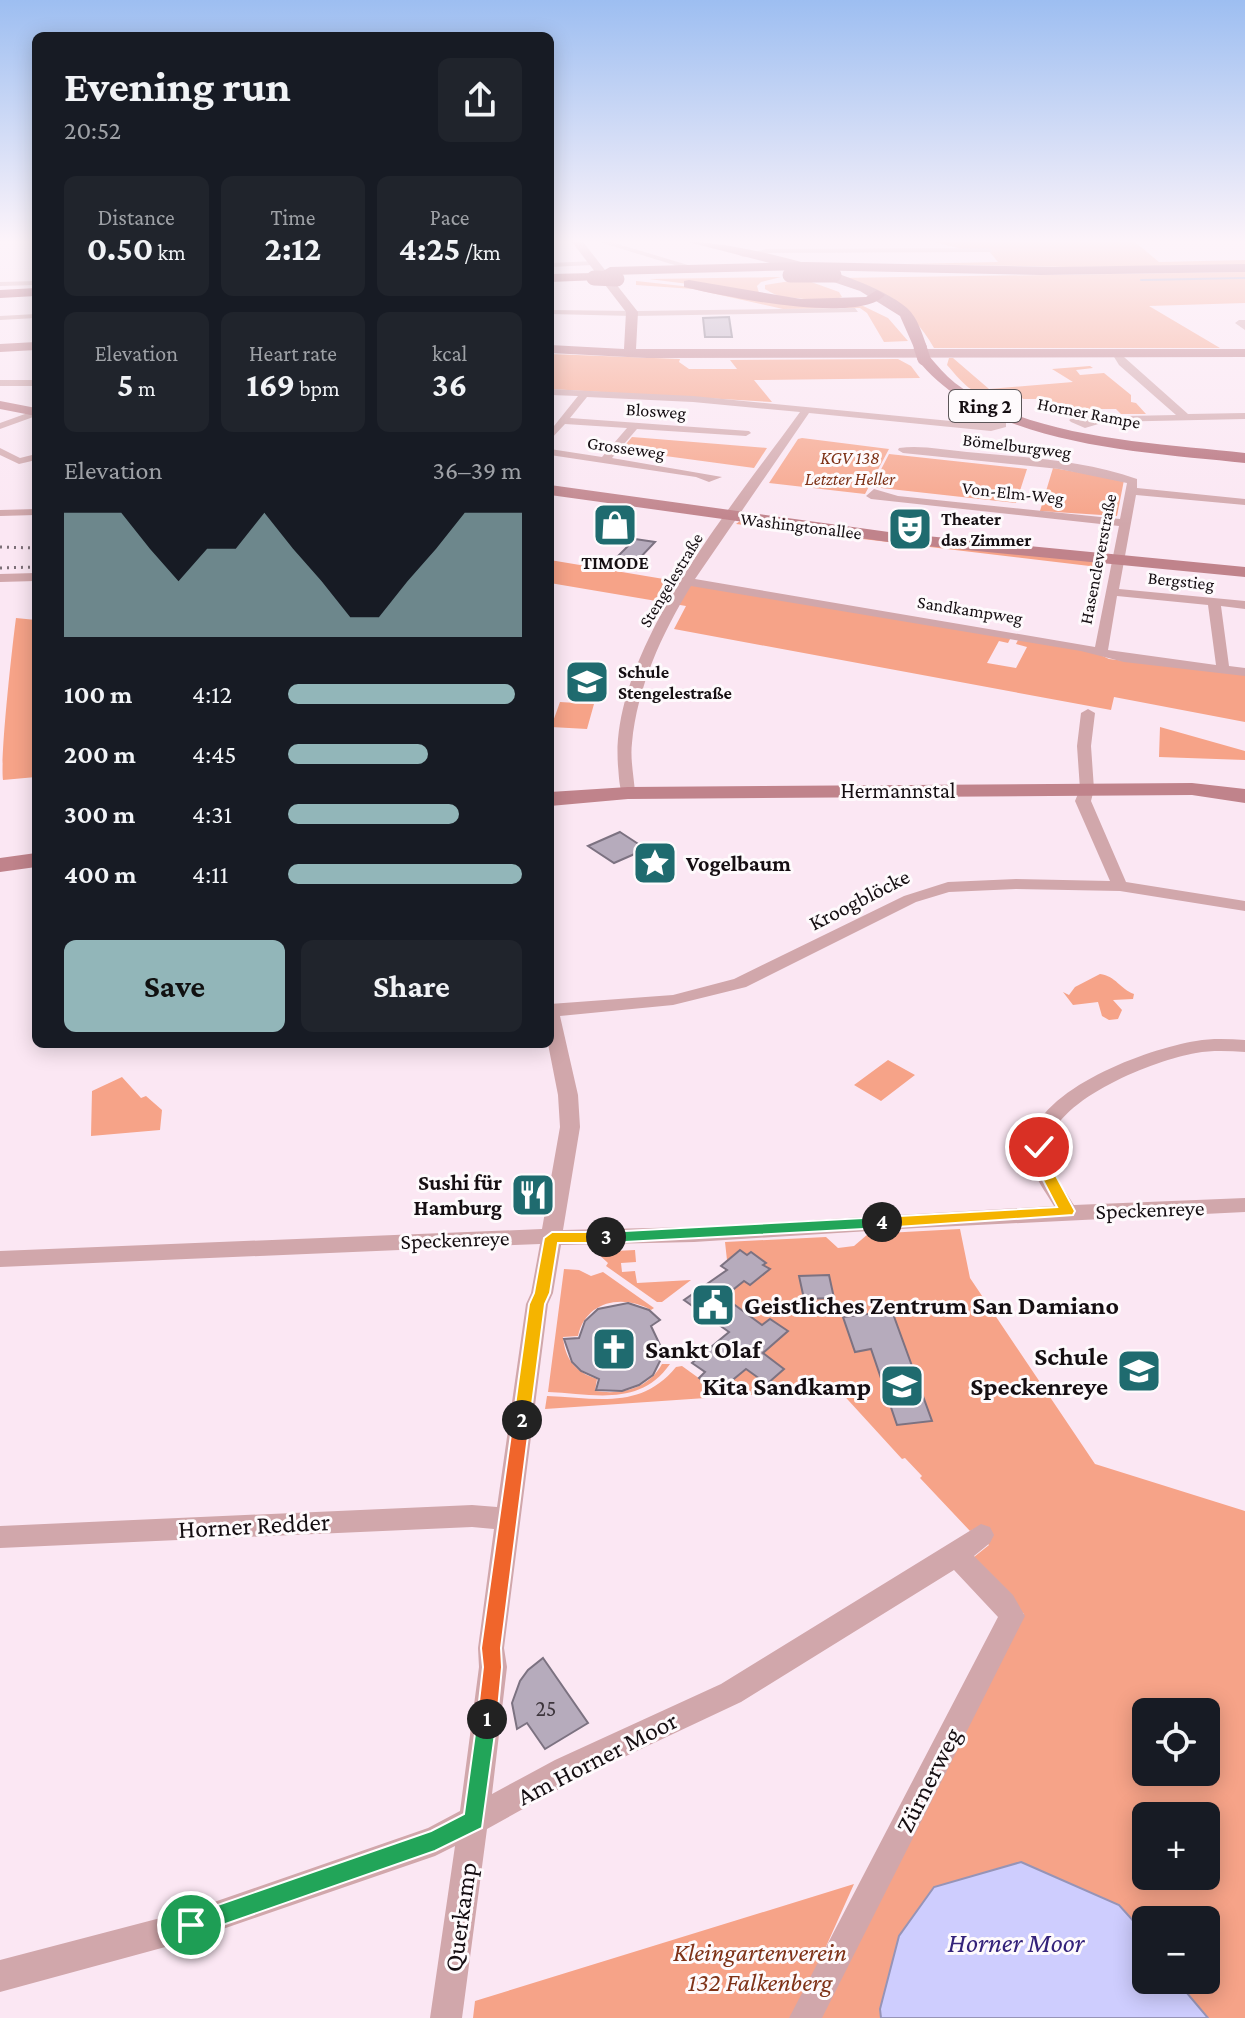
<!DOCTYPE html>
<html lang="en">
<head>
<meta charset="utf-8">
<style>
  body { margin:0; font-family:"Crimson Pro",serif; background:#20242c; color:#f1f3f6; height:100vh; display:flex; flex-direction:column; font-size:30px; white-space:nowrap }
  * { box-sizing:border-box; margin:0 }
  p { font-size:26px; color:#9ea1a6 }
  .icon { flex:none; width:44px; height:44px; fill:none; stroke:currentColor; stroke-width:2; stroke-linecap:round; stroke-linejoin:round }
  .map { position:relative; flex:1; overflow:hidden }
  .sheet { position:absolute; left:32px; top:32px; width:522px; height:1016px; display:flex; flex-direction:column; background:#171b24; border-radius:12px; box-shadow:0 4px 20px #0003 }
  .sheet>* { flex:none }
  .controls { position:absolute; left:1132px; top:1698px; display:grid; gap:16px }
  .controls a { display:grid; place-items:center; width:88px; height:88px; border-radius:12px; background:#171b24; box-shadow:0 4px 20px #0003; font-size:40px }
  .pin { position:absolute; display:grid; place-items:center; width:68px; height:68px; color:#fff; margin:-34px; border:4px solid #fff; border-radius:50%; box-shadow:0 2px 8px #0007 }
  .km { position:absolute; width:40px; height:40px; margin:-20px; border-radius:50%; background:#222; color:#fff; font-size:22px; line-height:40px; text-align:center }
  .round { display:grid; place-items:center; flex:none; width:84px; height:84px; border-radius:12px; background:#20242c }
  .summary { display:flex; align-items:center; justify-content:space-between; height:136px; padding:0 32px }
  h1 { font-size:44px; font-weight:700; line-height:60px }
  .stats { display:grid; grid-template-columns:repeat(3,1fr); gap:12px; height:136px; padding:8px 32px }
  .stats div { display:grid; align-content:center; border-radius:12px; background:#20242c; text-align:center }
  .stats b { font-size:34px; font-weight:700 }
  .stats small { font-size:22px; font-weight:400 }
  .stats p { font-size:22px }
  .chart { height:224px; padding:16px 32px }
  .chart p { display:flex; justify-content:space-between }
  .chart svg { width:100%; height:144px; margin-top:8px; fill:#92b6b9; opacity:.7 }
  .cta { display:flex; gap:16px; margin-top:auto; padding:16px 32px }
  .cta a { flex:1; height:92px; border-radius:12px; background:#92b6b9; color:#111; font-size:32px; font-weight:700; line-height:92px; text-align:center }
  .cta a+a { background:#20242c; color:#f1f3f6 }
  ul { padding:0 32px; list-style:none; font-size:26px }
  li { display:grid; grid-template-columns:128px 96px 1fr; align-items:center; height:60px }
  li i { height:20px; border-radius:10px; background:#92b6b9 }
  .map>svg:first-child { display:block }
</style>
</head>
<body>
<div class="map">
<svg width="1245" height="2018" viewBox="0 0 1245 2018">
  <rect width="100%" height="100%" fill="#fbe7f3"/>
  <path fill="#f6a388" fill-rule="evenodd" d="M934 242H1135L1159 262 1245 260V265L1068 267 906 264 998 262 988 250H966Z
    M1245 272V303L1149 306 1220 348H934C909 303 883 299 838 278Z
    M781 277 761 282 757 286 759 293 649 279Z
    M803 279 839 292 842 297C821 304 783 302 765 289V285Z
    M636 281 861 305 888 318 908 341 884 342 867 313 860 308 783 309 693 289 636 285Z
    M550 354 680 359 679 362 689 369H737L730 360 898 359 911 366 920 378 754 380 772 402 550 389Z
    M949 358H953L989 389 1073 382 1052 369 1090 366 1093 368 1076 370 1080 375 1104 373 1131 395V402L1136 403 1146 414H1121L1116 409H1049L1041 399H1023L1016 391C973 392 977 400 947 365Z
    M632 437 767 448 754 468 621 450Z
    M798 439 802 438 889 449 865 494 769 483Z
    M889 454 1027 469 1016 503 872 487Z
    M1053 468 1124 480 1117 516 1040 511Z
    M740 521 1099 561 1098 567 736 524Z
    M550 560 1011 637 1008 643 999 641 987 663 1016 668 1027 647 1016 644 1019 638 1088 649 1109 659 1245 675V722L1114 697 1111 710 674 629 686 606 550 583Z
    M16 618 36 620V777L3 780C0 758 12 648 16 618Z
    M560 702 594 704 587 729 551 727Z
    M1160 727 1245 751V760L1159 757Z
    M1100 974C1116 976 1120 989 1134 994L1133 999 1113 1000 1122 1010 1118 1019 1109 1020 1102 1016 1098 1002 1073 1005 1063 992 1069 995 1075 987Z
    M888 1060 915 1075 881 1101 854 1085Z
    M122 1077 141 1098 146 1096 162 1110 160 1130 91 1136 92 1091Z
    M960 1229 970 1278 1095 1464 1245 1511V2018H1208L1176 1980H1206V1920H1146V1935L1139 1924 880 2009 881 2018H814L885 1871 1024 1614 969 1561 989 1545 974 1529 970 1531 920 1478 922 1476 905 1458 902 1459 838 1389 545 1409 547 1396C597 1398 641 1410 676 1367L682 1366 718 1392 746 1369 767 1384 784 1369 763 1353 788 1331 770 1319 762 1325 724 1297 744 1281 750 1285 769 1269 763 1265 765 1262 751 1252 747 1255 740 1250 727 1260 725 1242 826 1237 838 1248 854 1246 868 1234ZM1146 1712H1206V1772H1146ZM1146 1816H1206V1876H1146Z
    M635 1250 636 1262 621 1263 622 1272 635 1271 637 1283 691 1280 662 1302H657L606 1266 608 1263 596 1252Z
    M564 1269 579 1270 591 1276 603 1272 654 1308 651 1310C622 1294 586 1301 578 1336L563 1337C565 1359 575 1372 597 1379L595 1391C622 1395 648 1389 662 1364H670C640 1407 594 1394 548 1392Z
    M854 1884 794 2018H473L475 2001Z"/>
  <path fill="#cecdfe" stroke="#9694b7" stroke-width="2" d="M1021 1862 1119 1905 1146 1935V1980H1176L1208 2018H881L880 2009 899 1936 934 1887Z"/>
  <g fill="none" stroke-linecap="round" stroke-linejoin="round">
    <path stroke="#9694b7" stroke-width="2" d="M1141 280 1245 278"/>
  </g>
  <path fill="#b6abbc" stroke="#7c7281" stroke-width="2" d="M729 317 732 337H705L703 318Z
    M635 539 655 542 637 561 616 558Z
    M620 832 646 849 614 863 588 846Z
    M740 1250 747 1255 751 1252 766 1263 763 1265 770 1269 750 1285 744 1281 724 1297 762 1325 770 1319 788 1331 763 1353 784 1369 767 1384 746 1369 718 1392 699 1378 705 1372 692 1363 729 1332 684 1300 727 1270 721 1266Z
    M829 1275 834 1298 804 1299 799 1276Z
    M628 1303 649 1310 660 1320 651 1326 661 1347 660 1361 653 1375 639 1385 622 1391 596 1390 599 1379 581 1371 572 1362 564 1339 579 1338 585 1321 598 1309Z
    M892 1311 932 1421 897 1425 871 1349 855 1352 843 1317Z
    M543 1658 588 1723 545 1749 527 1723 517 1729 512 1703 520 1681 528 1670Z"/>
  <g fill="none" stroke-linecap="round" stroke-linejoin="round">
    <path fill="#d1a7ab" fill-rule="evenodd" d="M599 242H611L688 265 681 267Z
      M989 248 992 252 767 253 743 257 739 255 767 249Z
      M596 261 593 265 550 267V263Z
      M36 281V285L0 286V282Z
      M855 308 858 312 633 316 550 314V310L636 311Z
      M36 314V318L0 320V316Z
      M1239 320H1245V330L1235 323Z
      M1115 349 1188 414 1245 413V419L1105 422 1085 428 1071 422 1069 420 1074 417 1176 415 1119 365 1111 352Z
      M0 380H36V386H0Z
      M550 389 693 396 961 422 990 419 1006 423V427L991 431 809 413 695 579 1095 647 1119 526 871 499 866 496 874 489 898 496 1120 519 1127 483 1059 469 903 453 898 450 899 448C921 445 945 450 967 452 1023 457 1083 460 1137 479V488L1245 499V505L1136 495 1119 589 1245 601V609L1221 606 1229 666 1245 668V676L1124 662 1081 651 691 586C662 633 637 688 632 743 630 759 634 777 635 793L633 796H623C619 787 619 776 618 766 609 650 735 503 800 412L693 402 587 397 570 418 749 431 751 433 746 436 637 429 612 458 722 477 709 482 696 477 550 455V449L602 457 627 428 565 424 550 440V431L578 396 550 395ZM1117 596 1208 605 1216 665 1108 650Z
      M36 410V416L0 429V423Z
      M0 448 20 458 36 454V460L19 464 0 455Z
      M36 509V515L0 516V510Z
      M36 573V581L0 582V574Z
      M1088 709 1095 713 1091 746 1094 789 1091 801 1126 882 1245 901V911L1120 891 1016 889 949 892 916 902 746 987 673 1005 560 1016 578 1095 580 1127 563 1230 694 1227 1054 1206C1044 1189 1025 1165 1029 1144 1039 1088 1147 1049 1196 1041 1212 1038 1229 1039 1245 1040V1052C1229 1051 1212 1050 1196 1053 1155 1060 1057 1098 1049 1144 1045 1165 1064 1188 1074 1205L1245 1198V1212L917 1228 694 1242 561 1245 553 1293 548 1304 504 1648 507 1667 492 1794 555 1760 721 1684 981 1524 990 1527 994 1535 990 1543 974 1556 1013 1595 1025 1616 822 2018H789L998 1617 954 1570 741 1702 575 1780 487 1829 462 2018H430L455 1846 435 1856 191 1940 0 1992V1960L191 1910 428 1828 460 1811 479 1667 478 1648 494 1529 472 1527 0 1548V1526L472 1505 497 1507 526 1304 531 1293 540 1244 0 1267V1251L542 1229 560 1127 558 1095 548 1044 550 1004 673 995 734 979 904 896 948 882 1016 879 1110 881 1075 801 1080 789 1077 746 1081 713Z"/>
    <path fill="#c0838b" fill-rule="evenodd" d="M572 242H583L638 312 636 349H1245V357L647 358 550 353V345L624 349 626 312Z
      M36 342V350L0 352V344Z
      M0 401 36 408V416L0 409Z
      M550 485 896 533 1245 567V577L896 543 550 495Z
      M1192 783 1245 789V803L1192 795 628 799 550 806V792L628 787Z
      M36 853V867L0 872V858Z"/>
    <path fill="#b26974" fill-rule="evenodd" d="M688 242C740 242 867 274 907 308 918 318 922 334 927 347L915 350 900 316 860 291 801 271Z
      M924 355 929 356C937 365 945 375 955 383 1029 439 1155 443 1245 453V463C1143 452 985 446 917 359Z"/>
    <path fill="#a65260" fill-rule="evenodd" d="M805 262 1054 267 1245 264V272L1041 275 805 270 610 275 603 271 610 267Z
      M594 273 601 277 599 280 550 282V274Z
      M689 280 801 299 866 297 877 290 885 295C859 325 722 296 684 287V281Z
      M36 288V296L0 298V290Z"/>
    <path stroke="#7c6f77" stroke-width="3" stroke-dasharray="2 5" stroke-linecap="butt" d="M0 547 36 548
      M0 568 36 567"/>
    <path stroke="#b26974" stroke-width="13" d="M920 347 924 359"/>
    <path stroke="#a65260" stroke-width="15" d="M790 275H834
      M594 278 617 279"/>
  </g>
  <linearGradient id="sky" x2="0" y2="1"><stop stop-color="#9dbef1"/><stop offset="0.46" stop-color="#fdf4fa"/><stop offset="1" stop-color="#fdf4fa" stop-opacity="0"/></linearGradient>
  <rect width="1245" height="525" fill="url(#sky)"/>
  <path fill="#22a559" stroke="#fff" stroke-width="2" d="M487 1709 494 1712 497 1719 482 1828 435 1851 191 1936 183 1933 180 1925 183 1917 431 1831 464 1814 477 1719 480 1712Z"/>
  <path fill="#f0652b" stroke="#fff" stroke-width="2" d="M522 1413 530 1420 501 1648 502 1667 497 1719 494 1725 487 1728 480 1725 477 1719 483 1667 481 1648 513 1420Z"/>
  <path fill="#f5b400" stroke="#fff" stroke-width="2" d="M552 1232H606L614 1237 606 1243H558L550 1293 545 1304 530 1420 522 1426 513 1420 529 1304 534 1293 544 1238Z"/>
  <path fill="#22a559" stroke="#fff" stroke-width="2" d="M882 1217 890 1222 882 1228 606 1243 598 1237 606 1232Z"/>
  <path fill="#f5b400" stroke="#fff" stroke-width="2" d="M1039 1142 1046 1147 1049 1163 1075 1211 1073 1215 882 1228 874 1222 882 1217 1057 1207 1034 1163 1032 1147Z"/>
  <defs>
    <g id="shop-square" transform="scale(2.3)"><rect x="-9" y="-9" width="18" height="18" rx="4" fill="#1f6b6f" stroke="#fefafc"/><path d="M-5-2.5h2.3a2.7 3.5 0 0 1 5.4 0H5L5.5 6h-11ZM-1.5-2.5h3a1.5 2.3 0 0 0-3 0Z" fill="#fff"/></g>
    <g id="theatre-square" transform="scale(2.3)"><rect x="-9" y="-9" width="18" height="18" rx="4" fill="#1f6b6f" stroke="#fefafc"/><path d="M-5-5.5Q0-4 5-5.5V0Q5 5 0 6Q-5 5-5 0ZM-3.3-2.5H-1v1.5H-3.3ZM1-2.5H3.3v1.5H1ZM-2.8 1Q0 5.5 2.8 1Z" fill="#fff"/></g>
    <g id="school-square" transform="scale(2.3)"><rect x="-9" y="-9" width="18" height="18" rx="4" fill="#1f6b6f" stroke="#fefafc"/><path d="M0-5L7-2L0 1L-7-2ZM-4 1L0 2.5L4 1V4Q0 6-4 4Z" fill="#fff"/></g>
    <g id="sight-square" transform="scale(2.3)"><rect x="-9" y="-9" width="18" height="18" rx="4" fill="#1f6b6f" stroke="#fefafc"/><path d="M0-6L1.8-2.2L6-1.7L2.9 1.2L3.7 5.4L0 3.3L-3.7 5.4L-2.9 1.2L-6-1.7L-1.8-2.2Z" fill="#fff"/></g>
    <g id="restaurant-square" transform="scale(2.3)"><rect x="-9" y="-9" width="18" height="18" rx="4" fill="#1f6b6f" stroke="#fefafc"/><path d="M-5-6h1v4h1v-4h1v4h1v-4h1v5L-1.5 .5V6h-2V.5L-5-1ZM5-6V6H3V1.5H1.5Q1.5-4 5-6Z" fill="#fff"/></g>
    <g id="civic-square" transform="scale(2.3)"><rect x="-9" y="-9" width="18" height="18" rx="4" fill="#1f6b6f" stroke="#fefafc"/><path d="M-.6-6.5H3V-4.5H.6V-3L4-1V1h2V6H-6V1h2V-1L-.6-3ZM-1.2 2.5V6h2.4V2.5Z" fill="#fff"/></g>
    <g id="church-square" transform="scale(2.3)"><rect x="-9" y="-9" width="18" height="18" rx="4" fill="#1f6b6f" stroke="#fefafc"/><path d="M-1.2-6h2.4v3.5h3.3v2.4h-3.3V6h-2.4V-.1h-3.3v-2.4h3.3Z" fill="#fff"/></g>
  </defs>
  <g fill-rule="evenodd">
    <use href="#shop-square" x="615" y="525"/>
    <use href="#theatre-square" x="910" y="529"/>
    <use href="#school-square" x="587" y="682"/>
    <use href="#sight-square" x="655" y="863"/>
    <use href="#restaurant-square" x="533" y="1195"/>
    <use href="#civic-square" x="713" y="1305"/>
    <use href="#church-square" x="614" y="1349"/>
    <use href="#school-square" x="1139" y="1371"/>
    <use href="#school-square" x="902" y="1386"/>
  </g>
  <g text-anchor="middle" stroke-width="6" stroke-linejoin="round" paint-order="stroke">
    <g font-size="18" fill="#150e12" stroke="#fefafc">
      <text transform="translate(656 411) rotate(4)" y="6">Blosweg</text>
      <text transform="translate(1089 413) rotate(11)" y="6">Horner Rampe</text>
      <text transform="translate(1017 446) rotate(7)" y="6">Bömelburgweg</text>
      <text transform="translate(626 448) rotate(8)" y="6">Grosseweg</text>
      <text transform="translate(1013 493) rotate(6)" y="6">Von-Elm-Weg</text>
      <text transform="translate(801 526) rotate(7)" y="6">Washingtonallee</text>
      <text transform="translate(1098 559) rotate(-79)" y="6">Hasencleverstraße</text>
      <text transform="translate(671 580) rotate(-59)" y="6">Stengelestraße</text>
      <text transform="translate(1181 581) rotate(6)" y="6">Bergstieg</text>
      <text transform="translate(970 610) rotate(9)" y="6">Sandkampweg</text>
    </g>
    <g font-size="18" font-style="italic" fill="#7e3217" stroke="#fefafc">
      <text x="850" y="464">KGV 138<tspan x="850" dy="21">Letzter Heller</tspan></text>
    </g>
    <g font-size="18" font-weight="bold" fill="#150e12" stroke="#fefafc" text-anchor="start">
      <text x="941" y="525">Theater<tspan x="941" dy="21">das Zimmer</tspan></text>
      <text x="615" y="569" text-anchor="middle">TIMODE</text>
      <text x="618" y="678">Schule<tspan x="618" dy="21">Stengelestraße</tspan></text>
    </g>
    <rect fill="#fefafc" stroke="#5b5558" stroke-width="2" x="949" y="390" width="72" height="32" rx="6"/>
    <g font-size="20" font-weight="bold" fill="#150e12">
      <text x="985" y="413">Ring 2</text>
    </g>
    <g font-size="22" fill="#150e12" stroke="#fefafc">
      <text x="898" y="798">Hermannstal</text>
      <text transform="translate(859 899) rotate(-27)" y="8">Kroogblöcke</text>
      <text transform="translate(1150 1209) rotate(-2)" y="8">Speckenreye</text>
      <text transform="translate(455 1239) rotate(-2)" y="8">Speckenreye</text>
    </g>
    <g font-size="22" font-weight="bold" fill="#150e12" stroke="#fefafc" text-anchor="start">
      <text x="686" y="871">Vogelbaum</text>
      <text x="502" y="1190" text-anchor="end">Sushi für<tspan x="502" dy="25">Hamburg</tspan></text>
    </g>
    <g font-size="22" fill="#3d353c">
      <text x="546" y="1716">25</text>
    </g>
    <g font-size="26" font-weight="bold" fill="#150e12" stroke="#fefafc" text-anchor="start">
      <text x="744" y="1314">Geistliches Zentrum San Damiano</text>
      <text x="645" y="1358">Sankt Olaf</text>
      <text x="1108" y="1365" text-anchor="end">Schule<tspan x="1108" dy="30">Speckenreye</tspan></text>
      <text x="871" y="1395" text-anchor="end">Kita Sandkamp</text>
    </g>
    <g font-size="26" fill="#150e12" stroke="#fefafc">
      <text transform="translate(254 1525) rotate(-3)" y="9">Horner Redder</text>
      <text transform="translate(597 1758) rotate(-27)" y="9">Am Horner Moor</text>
      <text transform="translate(928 1780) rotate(-63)" y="9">Zürnerweg</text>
      <text transform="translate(460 1917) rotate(-82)" y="9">Querkamp</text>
    </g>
    <g font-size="26" font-style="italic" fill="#7e3217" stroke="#fefafc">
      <text x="760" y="1961">Kleingartenverein<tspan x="760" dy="30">132 Falkenberg</tspan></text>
    </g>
    <g font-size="28" font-style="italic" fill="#34227a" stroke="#fefafc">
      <text x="1016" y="1952">Horner Moor</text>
    </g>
  </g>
</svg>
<div class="controls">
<a><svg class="icon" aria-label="locate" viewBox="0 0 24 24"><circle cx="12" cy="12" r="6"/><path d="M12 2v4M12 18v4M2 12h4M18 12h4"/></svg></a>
<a>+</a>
<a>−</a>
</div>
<div class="pin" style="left:191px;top:1925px;background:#1e9e55"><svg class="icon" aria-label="arrive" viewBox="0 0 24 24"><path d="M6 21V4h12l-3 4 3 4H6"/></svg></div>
<div class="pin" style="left:1039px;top:1147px;background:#d93025"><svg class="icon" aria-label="check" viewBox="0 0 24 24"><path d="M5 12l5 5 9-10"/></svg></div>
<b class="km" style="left:487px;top:1719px">1</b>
<b class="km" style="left:522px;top:1420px">2</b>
<b class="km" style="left:606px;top:1237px">3</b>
<b class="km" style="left:882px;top:1222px">4</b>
<section class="sheet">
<div class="summary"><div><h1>Evening run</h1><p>20:52</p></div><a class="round"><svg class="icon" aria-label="share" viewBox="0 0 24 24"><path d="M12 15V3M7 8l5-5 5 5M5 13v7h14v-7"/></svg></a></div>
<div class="stats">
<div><p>Distance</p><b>0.50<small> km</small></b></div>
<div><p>Time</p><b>2:12</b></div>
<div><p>Pace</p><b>4:25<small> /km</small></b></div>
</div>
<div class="stats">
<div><p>Elevation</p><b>5<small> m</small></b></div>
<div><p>Heart rate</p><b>169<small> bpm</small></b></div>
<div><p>kcal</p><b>36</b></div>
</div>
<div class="chart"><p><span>Elevation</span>36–39 m</p>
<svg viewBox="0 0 160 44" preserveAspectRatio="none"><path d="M0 44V6L10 6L20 6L30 17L40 27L50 17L60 17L70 6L80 17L90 27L100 38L110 38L120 27L130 17L140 6L150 6L160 6V44z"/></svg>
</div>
<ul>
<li><b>100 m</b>4:12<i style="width:97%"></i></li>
<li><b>200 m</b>4:45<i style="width:60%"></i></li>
<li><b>300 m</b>4:31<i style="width:73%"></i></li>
<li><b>400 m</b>4:11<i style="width:100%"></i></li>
</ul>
<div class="cta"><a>Save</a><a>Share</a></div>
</section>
</div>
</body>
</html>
